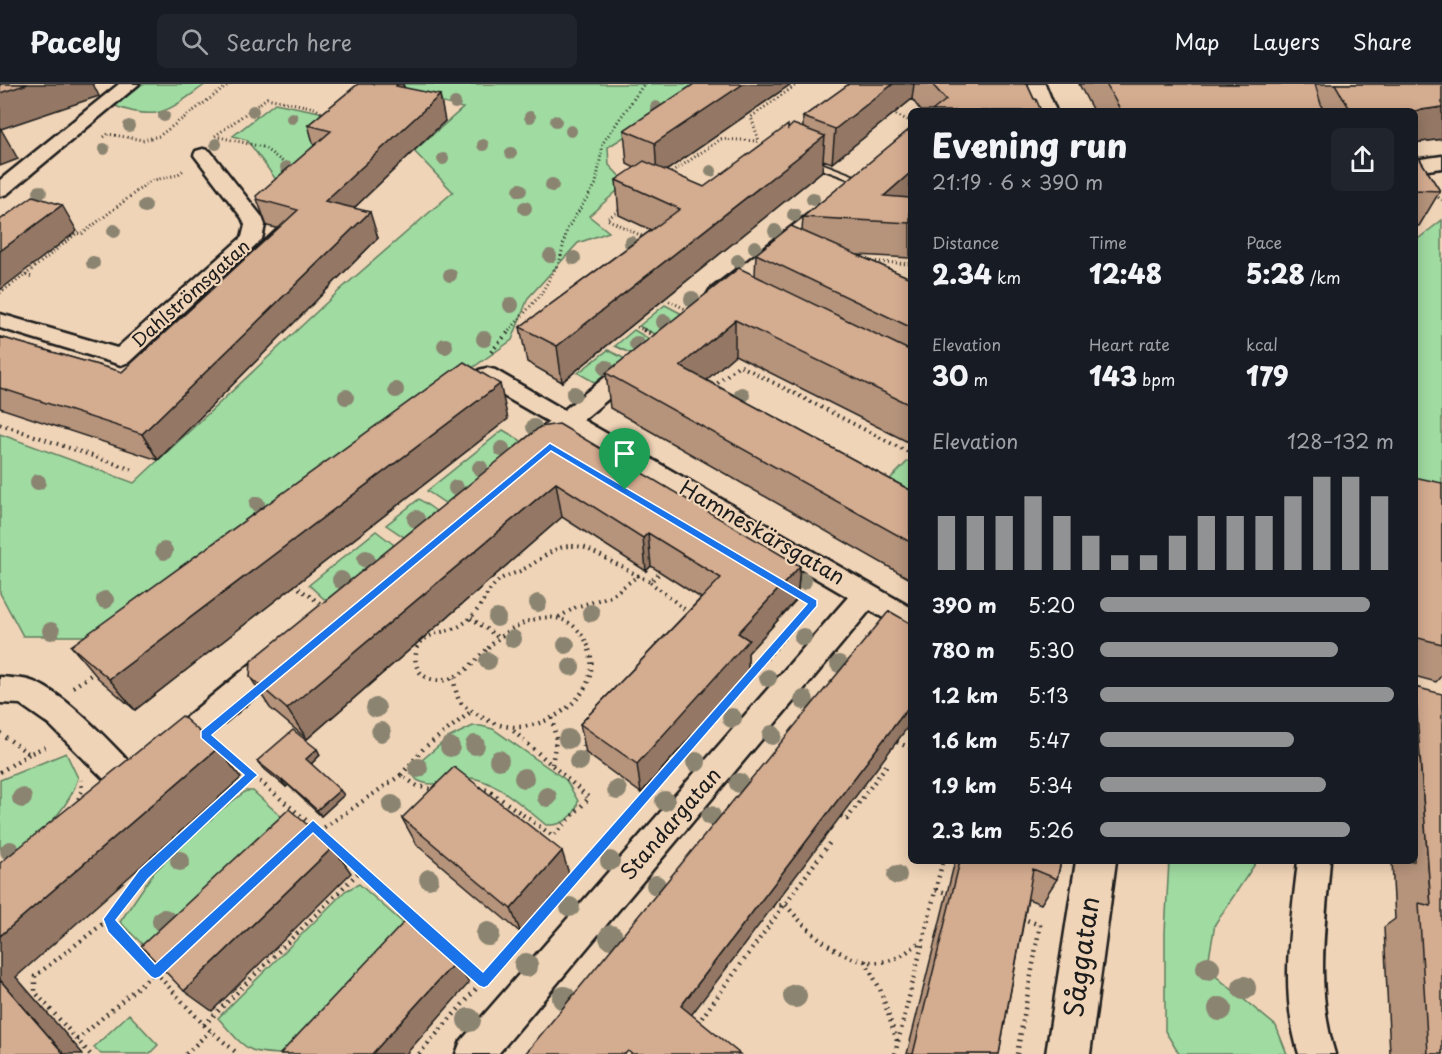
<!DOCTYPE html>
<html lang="en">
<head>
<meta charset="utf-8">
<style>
  body { margin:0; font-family:"Playpen Sans",sans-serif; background:#20242c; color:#f1f3f6; height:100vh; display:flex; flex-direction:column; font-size:22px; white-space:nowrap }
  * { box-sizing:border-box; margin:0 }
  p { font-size:20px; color:#9ea1a6 }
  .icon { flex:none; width:33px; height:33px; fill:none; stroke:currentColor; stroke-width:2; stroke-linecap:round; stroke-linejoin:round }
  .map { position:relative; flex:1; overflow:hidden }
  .sheet { position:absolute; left:908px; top:24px; width:510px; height:756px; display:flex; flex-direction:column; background:#171b24; border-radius:9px; box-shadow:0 3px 15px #0003 }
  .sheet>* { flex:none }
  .pin { position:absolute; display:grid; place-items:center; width:51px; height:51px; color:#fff; margin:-62px -26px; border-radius:50% 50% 50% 0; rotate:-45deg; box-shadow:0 0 6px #0007 }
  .pin .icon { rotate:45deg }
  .round { display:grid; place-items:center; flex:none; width:63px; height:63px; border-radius:9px; background:#20242c }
  .head { display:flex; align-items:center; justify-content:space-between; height:102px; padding:0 24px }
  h1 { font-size:33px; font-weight:800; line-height:45px }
  .figures { display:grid; grid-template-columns:repeat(3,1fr); gap:9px; height:102px; padding:6px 24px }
  .figures div { display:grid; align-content:center }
  .figures b { font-size:26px; font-weight:800 }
  .figures small { font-size:16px; font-weight:400 }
  .figures p { font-size:16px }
  .chart { height:168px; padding:12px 24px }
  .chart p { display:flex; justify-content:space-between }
  .chart svg { width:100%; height:108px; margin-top:6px; stroke:#919294; stroke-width:6 }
  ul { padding:0 24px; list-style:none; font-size:20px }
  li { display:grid; grid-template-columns:96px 72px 1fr; align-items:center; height:45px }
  li i { height:15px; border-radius:8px; background:#919294 }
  header { display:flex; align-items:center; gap:36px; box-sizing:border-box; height:84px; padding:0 30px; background:#171b24; border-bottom:2px solid #363941 }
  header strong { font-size:28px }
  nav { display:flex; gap:33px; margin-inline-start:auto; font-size:21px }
  .search { width:420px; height:54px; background:#20242c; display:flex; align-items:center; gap:15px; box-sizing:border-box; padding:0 21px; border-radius:9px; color:#9ea1a6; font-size:22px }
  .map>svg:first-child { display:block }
</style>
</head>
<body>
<header>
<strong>Pacely</strong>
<div class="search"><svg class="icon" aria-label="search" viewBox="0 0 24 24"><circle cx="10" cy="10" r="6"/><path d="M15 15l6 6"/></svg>Search here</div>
<nav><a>Map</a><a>Layers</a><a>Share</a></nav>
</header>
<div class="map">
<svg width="1442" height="970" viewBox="0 0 1442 970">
  <rect width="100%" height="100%" fill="#f0d4b7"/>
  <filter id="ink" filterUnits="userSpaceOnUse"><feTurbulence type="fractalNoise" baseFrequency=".0167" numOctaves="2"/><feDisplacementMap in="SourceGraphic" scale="12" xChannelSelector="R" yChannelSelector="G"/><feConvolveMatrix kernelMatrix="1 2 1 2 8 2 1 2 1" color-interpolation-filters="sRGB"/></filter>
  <g filter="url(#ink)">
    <path fill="#a0dba1" stroke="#5e7c5e" stroke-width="1.5" d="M142 0H206C170 25 160 39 115 22Z
      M370 0H709L608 63 609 81 626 99 589 132 609 148 578 159 528 214 512 256 91 552H23L0 509V350L134 399 341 205 453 108 414 67 463 24Z
      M275 19 344 33 288 112 247 56 233 52Z
      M1442 136V455L1415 422 1414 158Z
      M665 221 682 230 657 251 639 242Z
      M634 246 651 256 632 270 615 262Z
      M608 266 625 275 596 299 578 289Z
      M503 346 520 356 521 359 448 421 427 407Z
      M910 375V413L880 405Z
      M419 415 436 427 404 453 386 441Z
      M376 447 393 460V463L329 514 324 515 309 501Z
      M473 642H481L493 645 566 696 578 717C576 733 562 742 546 741 527 726 493 693 467 694 448 694 436 706 417 696L410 687 415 682 448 654Z
      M66 669 78 694C67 731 37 750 9 775L0 764V696Z
      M246 707H253L296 746 156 874 120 838 154 788 222 725Z
      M1169 777H1257L1215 840 1207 885 1276 942 1287 970H1179L1165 947V848Z
      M359 800 411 846 289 970C245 970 247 966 218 934L345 807Z
      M129 930 158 961 149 970H101L94 963Z"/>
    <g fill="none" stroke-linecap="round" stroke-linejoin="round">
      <g stroke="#1c1c1c" stroke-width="4">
        <path id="lane" d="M802 74H808L868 97 860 99 802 78Z"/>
      </g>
      <g stroke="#1c1c1c" stroke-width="5">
        <path id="street" d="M119 0H139L7 110 0 112V96Z
          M203 65 210 67 262 133 265 141 262 155 129 278 121 281 0 244V230L117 264 242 153 245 141 242 134 194 71 196 67Z
          M1442 72V84L1414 88V76Z
          M831 116 838 118 841 122 838 126 726 216 718 218 710 216 707 211 710 206 824 118Z
          M636 272 644 275 647 280 644 285 583 336 910 523V547L900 544 870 526 498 970H456L461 957 848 513 567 349C554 360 542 376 524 370L521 364 524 358 549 338 479 298 475 292 479 286 487 284 495 286 564 326 628 275Z
          M279 562 289 565 293 574 289 583 179 677 168 681 157 677 153 667 157 657 269 565Z
          M0 593C9 594 19 594 28 596 64 606 113 662 140 689L145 699 140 709 129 713 118 709 50 641 20 620 0 619Z
          M1298 777H1330C1325 842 1315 907 1335 970H1299C1279 907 1291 841 1298 777Z"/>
      </g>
      <g stroke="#1c1c1c" stroke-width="5">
        <path id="secondary" d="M1023 0H1045L1056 27H1034Z
          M1076 777H1116L1090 970H1046Z"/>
      </g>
      <path stroke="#1c1c1c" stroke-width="3" stroke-dasharray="1 3" stroke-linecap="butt" d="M896 31 910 37
        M215 52 267 14 315 24 324 31
        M104 53 108 50 143 56 159 52 230 0
        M219 53 263 63 283 78 295 81
        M668 91 721 55 759 57 751 33 796 1
        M1435 111 1442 116
        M622 124 607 135 648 155
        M868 177 910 180
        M25 191 77 149 82 150 150 97 177 91 185 85
        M0 209 25 191 33 193
        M669 217 690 227
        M637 243 646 247
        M509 247 541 210 560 176 567 145 596 100 603 59 644 0"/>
      <path stroke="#1c1c1c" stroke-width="4" stroke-dasharray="1.5 4.5" stroke-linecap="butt" d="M643 246 658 253
        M491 268 510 246
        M713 303 739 281 910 369
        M0 340 136 387
        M650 498 692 531
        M294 501 324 522
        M559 533 576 523 611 512 639 491
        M471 534 499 554
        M417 564C427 545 449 551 464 539 479 529 484 512 495 500 503 491 514 491 524 485 547 473 557 456 586 464L650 498 663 486
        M488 564C516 535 568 513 589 564
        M775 564 814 519 795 507"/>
      <path stroke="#1c1c1c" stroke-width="4.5" stroke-dasharray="1.5 5" stroke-linecap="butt" d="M418 563C408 587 429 603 452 594 467 588 478 574 489 563
        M453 594C455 601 456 610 459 616 462 622 472 627 477 630 489 638 502 643 516 643 555 643 605 605 588 563
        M73 603 97 587
        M552 634 556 656 552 680
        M0 649 29 670 47 662
        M897 658 910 664
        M220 664 319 747 424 846 420 851
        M584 669 582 657 586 653
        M0 688 29 670
        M479 704 488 706 553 752 589 714 510 644
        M436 706 417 702 401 691 424 664 472 627
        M76 721 82 706 81 696
        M841 732 847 735 889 678
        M319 747 401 691
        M936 806 947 809
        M786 821C810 850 852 890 894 875 904 871 913 863 922 857
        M773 822 785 821
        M424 846 484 897
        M865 877 880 905 897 957
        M164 880 155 888 112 844 109 835 143 791 252 691
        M698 939 831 757
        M204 941 361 786
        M77 956 155 888 204 941 238 970
        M90 970 35 908V892L109 835
        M186 970 210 947
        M419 970 776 563
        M895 970 942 780 945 777
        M1017 970 1040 841 1021 834"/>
      <use href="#lane" fill="#f0d4b7" fill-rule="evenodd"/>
      <use href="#street" fill="#f0d4b7" fill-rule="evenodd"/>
      <use href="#secondary" fill="#f0d4b7" fill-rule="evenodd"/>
    </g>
    <g fill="#8a8471">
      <circle cx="455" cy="19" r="6"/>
      <circle cx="656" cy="23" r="6"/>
      <circle cx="253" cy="27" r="6"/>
      <circle cx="164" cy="32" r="6"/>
      <circle cx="530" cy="33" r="6"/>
      <circle cx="292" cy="34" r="6"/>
      <circle cx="556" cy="37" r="6"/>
      <circle cx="129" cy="42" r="6"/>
      <circle cx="571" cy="47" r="6"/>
      <circle cx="216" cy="60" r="6"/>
      <circle cx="483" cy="61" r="6"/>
      <circle cx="104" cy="65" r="6"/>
      <circle cx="511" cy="69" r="6"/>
      <circle cx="443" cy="75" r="6"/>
      <circle cx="286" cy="83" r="6"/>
      <circle cx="711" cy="87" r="6"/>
      <circle cx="552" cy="101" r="7"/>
      <circle cx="520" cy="106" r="7"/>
      <circle cx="40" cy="108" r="7"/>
      <circle cx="813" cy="115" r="7"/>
      <circle cx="145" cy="122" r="7"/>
      <circle cx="525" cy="124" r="7"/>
      <circle cx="794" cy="131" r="7"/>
      <circle cx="114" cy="147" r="7"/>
      <circle cx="775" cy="147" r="7"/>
      <circle cx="631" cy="159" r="7"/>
      <circle cx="755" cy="163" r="7"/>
      <circle cx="550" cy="172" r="7"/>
      <circle cx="574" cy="174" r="7"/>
      <circle cx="738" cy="177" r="7"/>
      <circle cx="93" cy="179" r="7"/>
      <circle cx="450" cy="191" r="7"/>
      <circle cx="692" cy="215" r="8"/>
      <circle cx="511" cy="221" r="8"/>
      <circle cx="664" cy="238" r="8"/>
      <circle cx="484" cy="255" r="8"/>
      <circle cx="637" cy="260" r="8"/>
      <circle cx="445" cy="262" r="8"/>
      <circle cx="606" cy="284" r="8"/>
      <circle cx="396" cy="306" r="8"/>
      <circle cx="574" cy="310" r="8"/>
      <circle cx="742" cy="311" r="8"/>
      <circle cx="346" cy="313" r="8"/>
      <circle cx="534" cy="343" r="8"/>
      <circle cx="502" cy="365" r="8"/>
      <circle cx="480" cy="384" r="8"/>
      <circle cx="38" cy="398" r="8"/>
      <circle cx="456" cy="404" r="8"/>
      <circle cx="257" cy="420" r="8"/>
      <circle cx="416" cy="435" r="9"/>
      <circle cx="164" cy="467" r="9"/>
      <circle cx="366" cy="475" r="9"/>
      <circle cx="341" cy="496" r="9"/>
      <circle cx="803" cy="497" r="9"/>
      <circle cx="105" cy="516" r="9"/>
      <circle cx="538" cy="519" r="9"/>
      <circle cx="591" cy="529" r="9"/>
      <circle cx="497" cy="534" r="9"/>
      <circle cx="51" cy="547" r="9"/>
      <circle cx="803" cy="553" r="9"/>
      <circle cx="513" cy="555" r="9"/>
      <circle cx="566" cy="561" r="9"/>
      <circle cx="488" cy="577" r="9"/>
      <circle cx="839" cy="580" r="9"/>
      <circle cx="571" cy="583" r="9"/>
      <circle cx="768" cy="594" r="9"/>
      <circle cx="804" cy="616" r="10"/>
      <circle cx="376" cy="624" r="10"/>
      <circle cx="732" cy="634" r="10"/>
      <circle cx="381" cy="648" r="10"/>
      <circle cx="772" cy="651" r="10"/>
      <circle cx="568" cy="655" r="10"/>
      <circle cx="475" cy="661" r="10"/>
      <circle cx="450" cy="663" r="10"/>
      <circle cx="499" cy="676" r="10"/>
      <circle cx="579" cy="677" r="10"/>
      <circle cx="696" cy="678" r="10"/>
      <circle cx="418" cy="684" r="10"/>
      <circle cx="524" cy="694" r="10"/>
      <circle cx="739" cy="699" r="10"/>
      <circle cx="617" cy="706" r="10"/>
      <circle cx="547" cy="713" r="10"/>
      <circle cx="22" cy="714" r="10"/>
      <circle cx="665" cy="717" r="10"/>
      <circle cx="392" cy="721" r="10"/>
      <circle cx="711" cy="732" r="10"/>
      <circle cx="10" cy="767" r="10"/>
      <circle cx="180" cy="777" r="10"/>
      <circle cx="610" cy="777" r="10"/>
      <circle cx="897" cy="791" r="10"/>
      <circle cx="429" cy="795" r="10"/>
      <circle cx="656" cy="801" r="10"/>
      <circle cx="570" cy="823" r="10"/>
      <circle cx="164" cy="837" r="12"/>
      <circle cx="488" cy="850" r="12"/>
      <circle cx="611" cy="853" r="12"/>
      <circle cx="526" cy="881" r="12"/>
      <circle cx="1208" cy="884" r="12"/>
      <circle cx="1244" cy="904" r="12"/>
      <circle cx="795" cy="912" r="12"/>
      <circle cx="564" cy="914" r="12"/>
      <circle cx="1220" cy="925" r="12"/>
      <circle cx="469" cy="936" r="12"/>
    </g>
    <path fill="#b6947c" stroke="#1c1c1c" stroke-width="1.5" d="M358 0H403L404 3 445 37 354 124 378 154 158 376 0 324V253L122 288 277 144 267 142 257 115 314 62 308 41Z
      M791 0 666 87 704 103 788 45 803 44V33L849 0H1027L1034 15 1041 27H921L912 15 832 79 823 76 822 87 562 298 527 278 520 243 651 146 619 131 616 96 635 84 627 80 624 46Z
      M1079 0H1442V55L1414 59V27H1093Z
      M910 45V174L858 171 910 194V359L735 271 706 296 910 406V495L610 324 606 289 755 191 756 170 802 147 803 133Z
      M1414 66 1440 107 1419 142H1414Z
      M508 335 135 626 98 594 71 562Z
      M540 343 800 482 797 515 748 569V588L641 709 586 669 580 640 701 514 651 482 646 487 562 433 307 655 270 624 250 593Z
      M1414 393 1442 560V591L1436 598 1414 592Z
      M1415 603 1442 970H1390L1384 843 1395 835 1392 777H1414V604Z
      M317 665 320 671 311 680 344 711 321 732 288 701 286 703 262 683 257 677Z
      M402 734 570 793 521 849 417 761Z
      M955 777H1061L1057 795 1041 820 1028 815 999 970H907Z"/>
    <path fill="#947865" stroke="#1c1c1c" stroke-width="1.5" d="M0 0H93L99 12 1 45 18 75 0 82Z
      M397 0H403L408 22 396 2Z
      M743 0H791L657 93 655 59Z
      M893 0H914L912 15 832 79 835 45Z
      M440 11 445 37 334 143 325 117Z
      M1442 23V55L1414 59V27Z
      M825 52 822 87 562 298 557 262Z
      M910 89V119L884 112Z
      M62 121 77 147 0 206V167Z
      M370 128 378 154 158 376 142 350Z
      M735 236V271L682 317 680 282Z
      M500 300 508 335 135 626 109 595Z
      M556 399 562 433 307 655 287 625Z
      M648 449 651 482 646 487 643 454Z
      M800 482 797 515 748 569V588L641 709 637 680 738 549Z
      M910 621V640L683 942 681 922Z
      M218 664 241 694 16 893 83 970H64L0 896V852Z
      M317 665 320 671 310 681 306 675Z
      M283 696 288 701 286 703 282 697Z
      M340 706 344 711 321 732 317 726Z
      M333 763 351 789 212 927 184 907Z
      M562 767 570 793 521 849 511 825Z
      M456 877 469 899 406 970H372Z"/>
    <path fill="#d4ac90" stroke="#1c1c1c" stroke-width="1.5" d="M0 0H28L0 9Z
      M358 0H397L396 2 440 11 325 117 370 128 142 350 0 304V253L122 288 298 126 257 115 256 112 331 47 308 41Z
      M694 0H743L655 59 624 46Z
      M849 0H893L835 45 803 33Z
      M932 0H1027L1034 15H1036L1041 27H932L946 16Z
      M1106 0H1315L1323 27H1121Z
      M1335 0H1442V23L1414 27H1351Z
      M793 40 825 52 557 262 520 243 680 125 616 96 644 77 704 103 788 41V45Z
      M910 45V89L884 112 910 114V139L803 133Z
      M1414 66 1440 107 1414 106Z
      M33 112 62 121 0 167V136Z
      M791 142 910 194V243L756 170Z
      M739 184 907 265 910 266V321L735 236 680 282 910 406V458L606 289Z
      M464 278 500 300 109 595 71 562Z
      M559 340 800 482 738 549 749 556 637 680 580 640 721 494 648 449 643 454 556 399 287 625 250 593 251 577 540 343Z
      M1414 393 1442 399V560L1414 553Z
      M889 527 910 539V621L681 922 740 970H632L628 967 625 970H525Z
      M1415 603 1442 610V970H1428L1419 819 1431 822Z
      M182 632 218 664 0 852V779Z
      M293 646 317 665 306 675 340 706 317 726 283 696 282 697 257 677Z
      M454 683 562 767 511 825 402 734Z
      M289 725 333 763 184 907 141 862Z
      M960 777H1061L1057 795 1033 785 999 970H913Z
      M406 836 456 877 372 970H280Z
      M0 896 64 970H0Z"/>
  </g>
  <path fill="#1a73e8" stroke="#fff" stroke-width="1.5" fill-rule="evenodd" d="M550 359 817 516V522L488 902 484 904 479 902 420 850 313 749 160 893 155 895 151 893 108 848 103 835 139 786 244 691 201 654V647ZM551 367 807 520 483 888 313 736 155 880 116 836 148 795 258 691 212 651Z"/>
  <g text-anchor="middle" stroke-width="4.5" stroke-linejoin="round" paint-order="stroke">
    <g font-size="18" fill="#1c1c1c" stroke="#f0d4b7">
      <text transform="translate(191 210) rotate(-42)" y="6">Dahlströmsgatan</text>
    </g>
    <g font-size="21" fill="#1c1c1c" stroke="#f0d4b7">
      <text transform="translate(762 449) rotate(30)" y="7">Hamneskärsgatan</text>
      <text transform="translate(671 740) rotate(-49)" y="7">Standargatan</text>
    </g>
    <g font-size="26" fill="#1c1c1c" stroke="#f0d4b7">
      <text transform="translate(1082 873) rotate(-82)" y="9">Såggatan</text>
    </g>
  </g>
</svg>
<div class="pin" style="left:625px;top:406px;background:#1e9e55"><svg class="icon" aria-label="arrive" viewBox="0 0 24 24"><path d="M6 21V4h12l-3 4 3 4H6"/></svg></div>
<section class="sheet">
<div class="head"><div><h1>Evening run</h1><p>21:19 · 6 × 390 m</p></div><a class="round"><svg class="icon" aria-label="share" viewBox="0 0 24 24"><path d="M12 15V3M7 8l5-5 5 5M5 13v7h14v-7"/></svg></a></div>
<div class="figures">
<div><p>Distance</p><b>2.34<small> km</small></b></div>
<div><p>Time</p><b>12:48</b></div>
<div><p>Pace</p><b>5:28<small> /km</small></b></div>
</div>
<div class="figures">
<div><p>Elevation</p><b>30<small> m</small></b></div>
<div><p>Heart rate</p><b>143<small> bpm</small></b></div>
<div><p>kcal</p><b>179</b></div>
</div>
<div class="chart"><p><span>Elevation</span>128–132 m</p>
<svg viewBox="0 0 160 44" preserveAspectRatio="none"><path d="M5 44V22M15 44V22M25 44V22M35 44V14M45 44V22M55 44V30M65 44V38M75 44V38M85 44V30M95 44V22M105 44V22M115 44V22M125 44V14M135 44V6M145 44V6M155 44V14"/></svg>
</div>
<ul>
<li><b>390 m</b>5:20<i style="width:92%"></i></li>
<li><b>780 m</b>5:30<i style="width:81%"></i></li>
<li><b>1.2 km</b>5:13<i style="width:100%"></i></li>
<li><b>1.6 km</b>5:47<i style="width:66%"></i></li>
<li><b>1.9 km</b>5:34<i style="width:77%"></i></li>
<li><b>2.3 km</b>5:26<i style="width:85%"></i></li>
</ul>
</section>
</div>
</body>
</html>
